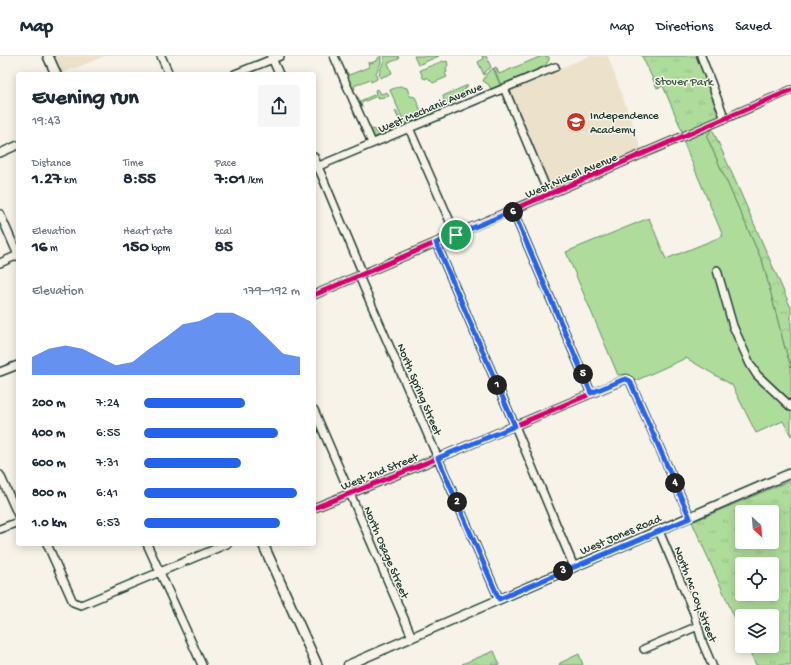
<!DOCTYPE html>
<html lang="en">
<head>
<meta charset="utf-8">
<style>
  body { margin:0; font-family:"Gochi Hand",sans-serif; background:#f6f6f7; color:#1f2937; height:100vh; display:flex; flex-direction:column; font-size:15px; white-space:nowrap }
  * { box-sizing:border-box; margin:0 }
  p { font-size:13px; color:#747a83 }
  .icon { flex:none; width:22px; height:22px; fill:none; stroke:currentColor; stroke-width:2; stroke-linecap:round; stroke-linejoin:round }
  .map { position:relative; flex:1; overflow:hidden }
  .details { position:absolute; left:16px; top:16px; width:300px; height:474px; display:flex; flex-direction:column; background:#fff; border-radius:4px; box-shadow:0 2px 10px #0003 }
  .details>* { flex:none }
  .needle { width:26px; rotate:154deg }
  .fabs { position:absolute; left:735px; top:449px; display:grid; gap:8px }
  .fabs a { display:grid; place-items:center; width:44px; height:44px; border-radius:4px; background:#fff; box-shadow:0 2px 10px #0003; font-size:20px }
  .pin { position:absolute; display:grid; place-items:center; width:34px; height:34px; color:#fff; margin:-17px; border:2px solid #fff; border-radius:50%; box-shadow:0 1px 4px #0007 }
  .km { position:absolute; width:20px; height:20px; margin:-10px; border-radius:50%; background:#222; color:#fff; font-size:11px; line-height:20px; text-align:center }
  .round { display:grid; place-items:center; flex:none; width:42px; height:42px; border-radius:4px; background:#f6f6f7 }
  .headline { display:flex; align-items:center; justify-content:space-between; height:68px; padding:0 16px }
  h1 { font-size:22px; font-weight:800; line-height:30px }
  .figures { display:grid; grid-template-columns:repeat(3,1fr); gap:6px; height:68px; padding:4px 16px }
  .figures div { display:grid; align-content:center }
  .figures b { font-size:17px; font-weight:800 }
  .figures small { font-size:11px; font-weight:400 }
  .figures p { font-size:11px }
  .chart { height:112px; padding:8px 16px }
  .chart p { display:flex; justify-content:space-between }
  .chart svg { width:100%; height:72px; margin-top:4px; fill:#2563eb; opacity:.7 }
  ul { padding:0 16px; list-style:none; font-size:13px }
  li { display:grid; grid-template-columns:64px 48px 1fr; align-items:center; height:30px }
  li i { height:10px; border-radius:5px; background:#2563eb }
  header { display:flex; align-items:center; gap:24px; box-sizing:border-box; height:56px; padding:0 20px; background:#fff; border-bottom:1px solid #e0e1e3 }
  header strong { font-size:19px }
  nav { display:flex; gap:22px; margin-inline-start:auto; font-size:14px }
  .map>svg:first-child { display:block }
</style>
</head>
<body>
<header>
<strong>Map</strong>
<nav><a>Map</a><a>Directions</a><a>Saved</a></nav>
</header>
<div class="map">
<svg width="791" height="609" viewBox="0 0 791 609">
  <defs>
    <pattern id="forest-crowns" width="20" height="18" patternUnits="userSpaceOnUse"><rect width="20" height="18" fill="#aedc9b"/><path d="M2 6a3 3 0 1 1 6 0M12 15a3 3 0 1 1 6 0" fill="none" stroke="#95be86"/></pattern>
    <pattern id="park-tufts" width="24" height="20" patternUnits="userSpaceOnUse"><rect width="24" height="20" fill="#aedc9b"/><path d="M3 7l-1-3M5 7V3M7 7l1-3M15 17l-1-3M17 17v-4M19 17l1-3" fill="none" stroke="#95be86"/></pattern>
  </defs>
  <rect width="100%" height="100%" fill="#f7f3e8"/>
  <filter id="ink" filterUnits="userSpaceOnUse"><feTurbulence type="fractalNoise" baseFrequency=".025" numOctaves="2"/><feDisplacementMap in="SourceGraphic" scale="8" xChannelSelector="R" yChannelSelector="G"/><feConvolveMatrix kernelMatrix="1 2 1 2 8 2 1 2 1" color-interpolation-filters="sRGB"/></filter>
  <g filter="url(#ink)">
    <path fill="#ece1cb" d="M51 0H105L60 18Z
      M590 0H608L642 95 553 134 550 133 508 37 509 33Z"/>
    <path fill="#aedc9b" stroke="#668c68" d="M381 0V7L376 17 377 23 371 26 370 23 354 30 355 33 352 34 344 16H347L349 19 369 11 368 6 371 7 378 4V2Z
      M384 0H398L399 3 388 7 392 17 380 22C377 14 385 9 384 0Z
      M414 0H439L418 9Z
      M482 0H486L491 11 485 16 484 19 478 6 483 3Z
      M542 0 549 1V4L545 10 501 29 494 12 496 11 499 18Z
      M443 5 444 6 447 5 448 9 446 12 447 16 445 17 447 21 433 27 427 21 426 23 423 22 420 14Z
      M493 12 500 29 491 33 488 28 483 25 487 17Z
      M468 29 463 36 450 42 452 48 444 45 443 40Z
      M400 30 407 32 410 40 415 41 422 57 440 50 445 51 405 68 390 34Z
      M378 33 381 38 387 36 389 40 379 42 377 40 361 47 362 51 361 52 356 42V41H358L360 45 376 38 375 34Z
      M395 55H397L403 69 373 82 370 74 374 73 376 77 400 66Z
      M712 72 707 81 763 207 785 292 791 311V380L783 365 756 377 732 329 686 302 635 325 628 318 618 319 566 196 649 162 666 203 723 180 683 85Z
      M579 598 583 609H559L560 607Z"/>
    <path fill="url(#forest-crowns)" stroke="#668c68" d="M712 72 791 252V311L785 292 763 207 707 81Z
      M494 595 500 609H463L462 608Z"/>
    <path fill="url(#park-tufts)" stroke="#668c68" fill-rule="evenodd" d="M642 0H697L719 58 718 62 683 77 663 30 657 32Z
      M791 424V609H756L747 590H772V560H742V578L692 466ZM742 456H772V486H742ZM742 508H772V538H742Z"/>
    <g fill="none" stroke-linecap="round" stroke-linejoin="round">
      <g stroke="#1f3d34" stroke-width="10">
        <path id="minor" d="M161 0 169 18
          M271 0 279 18
          M334 0 372 87
          M701 0 725 63
          M235 18 280 0
          M504 32 549 139
          M409 72 456 179
          M0 97 18 89
          M314 101 363 218
          M314 112 555 11
          M513 155 591 337
          M0 158 18 199
          M436 187 515 370 574 511
          M0 207 18 199
          M717 214 733 270 750 308 757 319 791 351
          M359 220 499 543
          M314 239 791 34
          M0 316 18 309
          M314 354 412 581
          M0 419 18 459
          M314 452 438 402 626 323 630 325 690 461
          M0 473 18 466
          M659 475 694 557 703 588 712 609
          M47 488 73 546 81 549 227 488
          M147 488 202 609
          M644 593 698 570"/>
      </g>
      <g stroke="#1f3d34" stroke-width="11">
        <path id="tertiary" d="M348 609 791 417"/>
      </g>
      <g stroke="#1f3d34" stroke-width="12">
        <path id="secondary" d="M48 0 56 18
          M263 488 317 609"/>
      </g>
      <use href="#minor" stroke="#f7f3e8" stroke-width="7"/>
      <use href="#tertiary" stroke="#f7f3e8" stroke-width="8"/>
      <use href="#secondary" stroke="#f7f3e8" stroke-width="9"/>
      <g stroke="#f7f3e8" stroke-width="8">
        <path id="cycleway" d="M314 239 791 34
          M314 452 438 402 626 323 630 325 690 461"/>
      </g>
      <use href="#cycleway" stroke="#d6006c" stroke-width="5"/>
    </g>
  </g>
  <g fill="none" stroke-linecap="round" stroke-linejoin="round" filter="url(#ink)">
    <g stroke="#fff" stroke-width="8">
      <path id="route" d="M513 155 591 337 622 324 626 323 630 325 690 462 499 543 438 402 515 370 436 187Z"/>
    </g>
    <use href="#route" stroke="#2563eb" stroke-width="5"/>
  </g>
  <defs>
    <g id="school-disc" transform="scale(1)"><circle r="9.5" fill="#c8321e" stroke="#f7f3e8"/><path d="M0-5L7-2L0 1L-7-2ZM-4 1L0 2.5L4 1V4Q0 6-4 4Z" fill="#fff"/></g>
  </defs>
  <g fill-rule="evenodd">
    <use href="#school-disc" x="576" y="66"/>
  </g>
  <g text-anchor="middle" stroke-width="3" stroke-linejoin="round" paint-order="stroke">
    <g font-size="12" fill="#3c5d49" stroke="#f7f3e8">
      <text x="684" y="29">Stover Park</text>
    </g>
    <g font-size="12" fill="#1f3d34" stroke="#f7f3e8">
      <text transform="translate(430 51) rotate(-23)" y="4">West Mechanic Avenue</text>
      <text transform="translate(571 119) rotate(-23)" y="4">West Nickell Avenue</text>
      <text transform="translate(420 333) rotate(67)" y="4">North Spring Street</text>
      <text transform="translate(379 415) rotate(-22)" y="4">West 2nd Street</text>
      <text transform="translate(620 478) rotate(-23)" y="4">West Jones Road</text>
      <text transform="translate(387 496) rotate(67)" y="4">North Osage Street</text>
      <text transform="translate(696 538) rotate(69)" y="4">North Mc Coy Street</text>
    </g>
    <g font-size="12" fill="#1f3d34" stroke="#f7f3e8" text-anchor="start">
      <text x="590" y="63">Independence<tspan x="590" dy="14">Academy</tspan></text>
    </g>
  </g>
</svg>
<div class="fabs">
<a><svg class="needle" viewBox="-14 -14 28 28"><path d="M0-13l5 13h-10z" fill="#e53935"/><path d="M0 13l5-13h-10z" fill="#747a83"/></svg></a>
<a><svg class="icon" aria-label="locate" viewBox="0 0 24 24"><circle cx="12" cy="12" r="6"/><path d="M12 2v4M12 18v4M2 12h4M18 12h4"/></svg></a>
<a><svg class="icon" aria-label="layers" viewBox="0 0 24 24"><path d="M12 4l9 5-9 5-9-5zM3 14l9 5 9-5"/></svg></a>
</div>
<div class="pin" style="left:456px;top:179px;background:#1e9e55"><svg class="icon" aria-label="arrive" viewBox="0 0 24 24"><path d="M6 21V4h12l-3 4 3 4H6"/></svg></div>
<b class="km" style="left:497px;top:329px">1</b>
<b class="km" style="left:457px;top:446px">2</b>
<b class="km" style="left:563px;top:515px">3</b>
<b class="km" style="left:675px;top:427px">4</b>
<b class="km" style="left:583px;top:318px">5</b>
<b class="km" style="left:513px;top:156px">6</b>
<section class="details">
<div class="headline"><div><h1>Evening run</h1><p>19:43</p></div><a class="round"><svg class="icon" aria-label="share" viewBox="0 0 24 24"><path d="M12 15V3M7 8l5-5 5 5M5 13v7h14v-7"/></svg></a></div>
<div class="figures">
<div><p>Distance</p><b>1.27<small> km</small></b></div>
<div><p>Time</p><b>8:55</b></div>
<div><p>Pace</p><b>7:01<small> /km</small></b></div>
</div>
<div class="figures">
<div><p>Elevation</p><b>16<small> m</small></b></div>
<div><p>Heart rate</p><b>150<small> bpm</small></b></div>
<div><p>kcal</p><b>85</b></div>
</div>
<div class="chart"><p><span>Elevation</span>179–192 m</p>
<svg viewBox="0 0 160 44" preserveAspectRatio="none"><path d="M0 44V33L10 28L20 26L30 28L40 33L50 38L60 36L70 28L80 21L90 13L100 11L110 6L120 6L130 11L140 21L150 31L160 33V44z"/></svg>
</div>
<ul>
<li><b>200 m</b>7:24<i style="width:65%"></i></li>
<li><b>400 m</b>6:55<i style="width:86%"></i></li>
<li><b>600 m</b>7:31<i style="width:62%"></i></li>
<li><b>800 m</b>6:41<i style="width:98%"></i></li>
<li><b>1.0 km</b>6:53<i style="width:87%"></i></li>
</ul>
</section>
</div>
</body>
</html>
